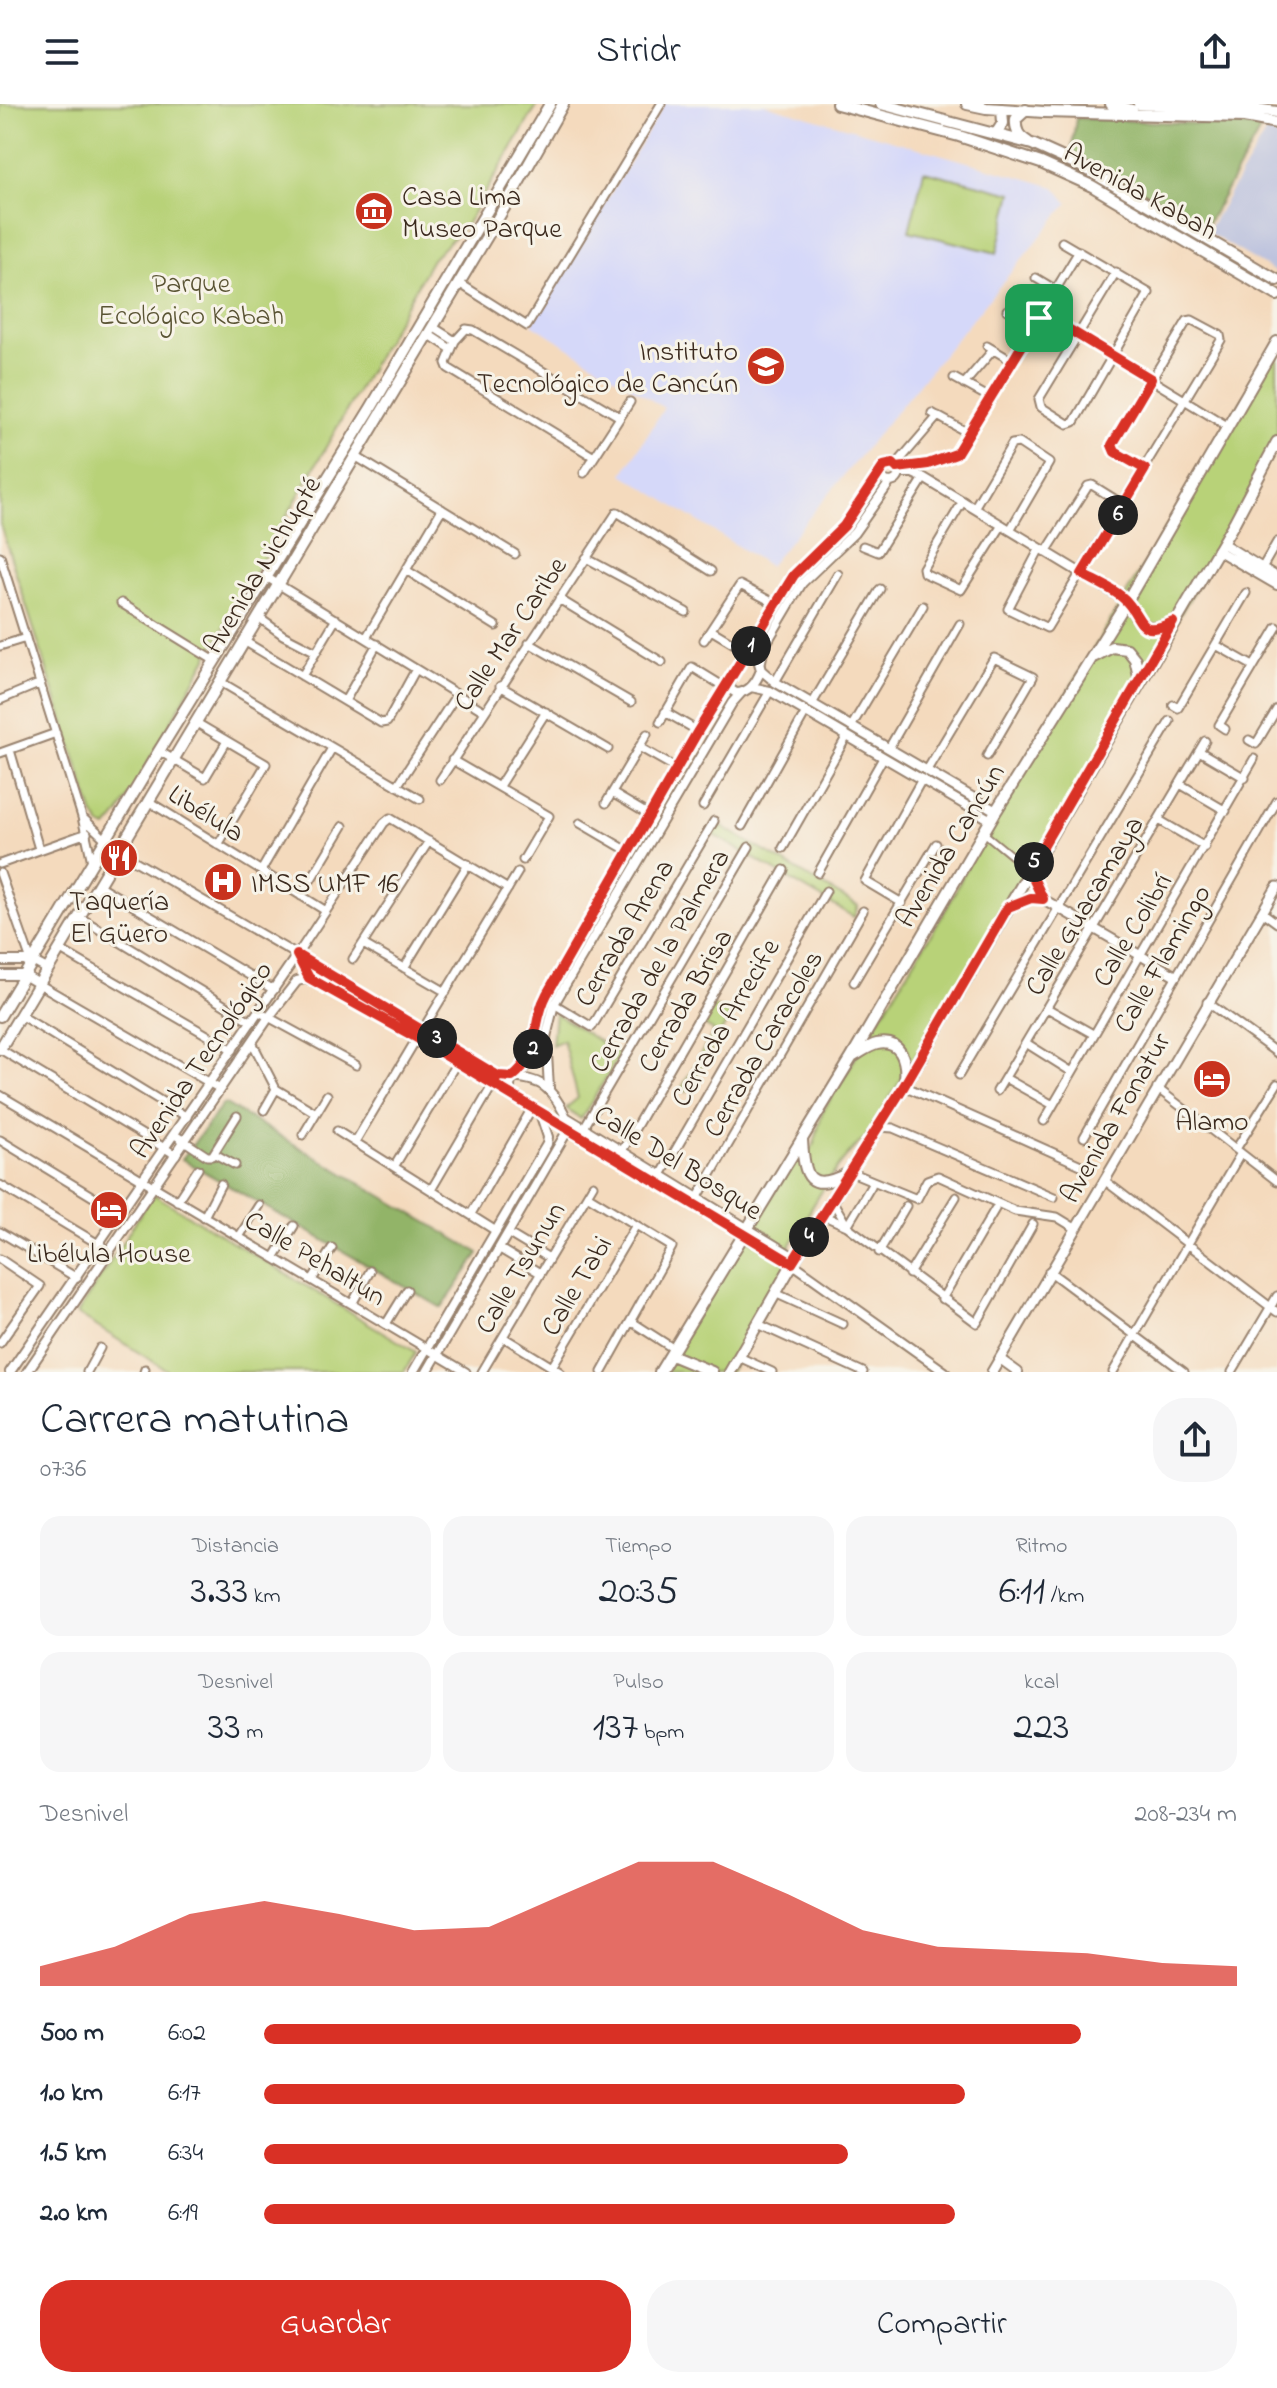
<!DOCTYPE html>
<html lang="es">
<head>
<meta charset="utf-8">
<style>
  body { margin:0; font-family:"Indie Flower",sans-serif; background:#f6f6f7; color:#1f2937; height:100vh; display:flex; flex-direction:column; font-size:30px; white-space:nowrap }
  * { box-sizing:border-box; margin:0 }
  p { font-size:26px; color:#747a83 }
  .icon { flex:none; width:44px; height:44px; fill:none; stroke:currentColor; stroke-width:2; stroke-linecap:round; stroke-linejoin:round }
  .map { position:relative; height:1268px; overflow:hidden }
  .drawer { display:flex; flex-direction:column; background:#fff; flex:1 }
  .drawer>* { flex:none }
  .pin { position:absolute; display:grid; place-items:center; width:68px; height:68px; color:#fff; margin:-34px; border-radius:16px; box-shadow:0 4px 12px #0006 }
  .km { position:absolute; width:40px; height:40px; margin:-20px; border-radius:50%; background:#222; color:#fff; font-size:22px; line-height:40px; text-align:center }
  .round { display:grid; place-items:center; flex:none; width:84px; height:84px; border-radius:32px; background:#f6f6f7 }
  .overview { display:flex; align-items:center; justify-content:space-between; height:136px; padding:0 40px }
  h1 { font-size:44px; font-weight:600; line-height:60px }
  .stats { display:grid; grid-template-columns:repeat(3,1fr); gap:12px; height:136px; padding:8px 40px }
  .stats div { display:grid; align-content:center; border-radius:20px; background:#f6f6f7; text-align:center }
  .stats b { font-size:40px; font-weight:600 }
  .stats small { font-size:22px; font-weight:400 }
  .stats p { font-size:22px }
  .chart { height:224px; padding:16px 40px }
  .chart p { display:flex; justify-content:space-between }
  .chart svg { width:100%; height:144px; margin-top:8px; fill:#d93025; opacity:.7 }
  .button { display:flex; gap:16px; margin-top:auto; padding:16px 40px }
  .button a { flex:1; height:92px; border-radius:32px; background:#d93025; color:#fff; font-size:32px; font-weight:600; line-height:92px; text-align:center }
  .button a+a { background:#f6f6f7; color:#1f2937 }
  ul { padding:0 40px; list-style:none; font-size:26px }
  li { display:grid; grid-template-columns:128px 96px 1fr; align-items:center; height:60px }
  li i { height:20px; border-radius:10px; background:#d93025 }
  header { display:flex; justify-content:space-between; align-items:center; height:104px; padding:0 40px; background:#fff; font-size:36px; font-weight:600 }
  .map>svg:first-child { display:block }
</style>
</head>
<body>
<header><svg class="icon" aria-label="menu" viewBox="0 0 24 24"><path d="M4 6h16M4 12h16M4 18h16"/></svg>Stridr<svg class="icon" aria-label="share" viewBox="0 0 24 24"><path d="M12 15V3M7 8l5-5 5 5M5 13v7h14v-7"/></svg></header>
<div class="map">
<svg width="1277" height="1268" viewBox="0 0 1277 1268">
  <rect width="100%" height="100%" fill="#f7f3e8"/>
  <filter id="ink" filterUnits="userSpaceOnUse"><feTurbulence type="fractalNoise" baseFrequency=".0125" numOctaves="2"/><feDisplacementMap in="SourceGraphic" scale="16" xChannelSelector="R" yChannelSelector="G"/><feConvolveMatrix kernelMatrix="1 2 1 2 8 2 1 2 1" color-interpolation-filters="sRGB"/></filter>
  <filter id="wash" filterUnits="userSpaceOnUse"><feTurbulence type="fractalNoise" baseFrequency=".006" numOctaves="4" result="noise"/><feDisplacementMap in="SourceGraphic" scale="32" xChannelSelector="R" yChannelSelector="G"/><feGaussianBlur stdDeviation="1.8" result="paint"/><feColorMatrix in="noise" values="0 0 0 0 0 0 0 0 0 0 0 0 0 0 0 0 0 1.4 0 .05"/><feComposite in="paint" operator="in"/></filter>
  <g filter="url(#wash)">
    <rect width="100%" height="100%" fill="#f4dabd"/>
    <path fill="#d5d8f9" d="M665 0H764L1055 83 1068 99 769 462 623 370 664 304 532 220Z"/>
    <path fill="#bdc3de" d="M1267 26 1277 32V169L1207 128Z"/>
    <path fill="#b8d278" stroke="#7a7e4b" stroke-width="2" d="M0 0H538L466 121 432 155 119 710 107 724 100 721 93 709 0 420Z
      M924 67 1012 89 997 149 909 127Z
      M1277 238V331L1234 419 1020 782 866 1033C832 1062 811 1106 789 1144L754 1122 798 1050V1057L814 1041 822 1009 948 802 984 728Z
      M718 720 858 802 854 813 712 730Z
      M710 900 731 911 687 988 681 985 714 927 699 918Z
      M555 909 620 951 581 1015 566 1004 578 994 563 936 552 941Z
      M153 1090 416 1248 404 1268H170L77 1210Z
      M743 1132 792 1159 730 1268H661Z"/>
    <path fill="#92b468" stroke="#666f43" stroke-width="2" d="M1076 14 1262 23 1205 124 1071 50Z
      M224 999 479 1149 442 1204 182 1055Z"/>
  </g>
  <g filter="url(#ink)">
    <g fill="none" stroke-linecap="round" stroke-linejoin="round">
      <g stroke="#98826e" stroke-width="9">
        <path id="pedestrian" d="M984 729 1029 766"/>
      </g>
      <g stroke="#98826e" stroke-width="11">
        <path id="minor" d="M1062 138 1149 189 1074 318 1068 320 1041 303 1039 295 1116 168
          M1036 174 1056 186
          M459 179 527 222 661 0
          M1007 206 1035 222
          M1039 214 1060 220 1227 322
          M433 223 455 237
          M428 230 451 245
          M987 242 1014 258
          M954 274 992 295
          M964 280 993 246
          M932 309 970 330
          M355 352 515 450
          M594 353 448 264 446 259 455 237 466 225 473 226 620 313
          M895 362 938 312
          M897 364 928 360 956 350 1079 147
          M584 369 630 298
          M963 397 923 464 924 469 961 486 1002 421
          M974 404 1012 340 1019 339 1049 359 1010 426
          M863 442 878 448 924 374
          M1040 444 1008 505 1047 524 1221 236 1220 231 1192 216 1187 217 1112 341 1115 348 1145 365
          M1046 448 1088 382 1092 381 1124 401
          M0 452 82 713 92 758
          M586 454 686 508
          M1262 464 1277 438
          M406 466 496 522
          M268 474 484 607
          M559 495 662 558
          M121 499 215 557
          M258 513 283 531 316 548
          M711 526 736 541
          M366 534 442 405
          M704 536 740 481 776 500
          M244 537 381 619 387 618 416 565
          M529 539 631 598
          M1216 541 1253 562
          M0 542 26 534
          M302 572 336 515
          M219 577 420 695
          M775 578 838 470
          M500 582 608 645
          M0 596 41 579
          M345 597 377 540
          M812 600 880 485
          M1173 601 1178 604 1246 489
          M665 608 698 627
          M195 618 266 660 218 741
          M660 618 692 563 718 579
          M851 623 923 502
          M1225 625 1219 621 1277 523
          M1249 636 1256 640 1277 605
          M639 643 676 664
          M889 644 960 520
          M10 646 39 745
          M159 647 205 674 227 637
          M1199 647 1245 674
          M0 649 56 629
          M452 656 549 712 523 756
          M927 666 994 554 1033 573 987 652
          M440 676 617 408 711 467
          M1180 680 1226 707
          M397 682 457 590
          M499 682 546 608
          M612 689 644 708
          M148 697 326 807
          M606 699 647 630
          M703 702 770 587
          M82 713 118 747 297 851 384 719 390 714 508 785
          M1159 716 1205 743
          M580 719 628 747
          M742 722 806 608
          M783 744 847 632
          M0 760 87 729
          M261 767 332 644
          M0 769 31 857
          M818 769 883 654
          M98 781 274 886
          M301 792 343 722
          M902 799 865 777 922 675
          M1262 808 1277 819
          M79 813 252 918
          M363 840 446 888
          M59 845 233 946
          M353 855 429 737
          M404 864 468 760
          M854 878 936 740
          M39 880 220 985
          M1207 898 1277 949
          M554 900 592 923 714 717
          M1047 904 1093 930
          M259 908 356 961
          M20 911 187 1013
          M423 925 518 768
          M252 938 276 985 316 1009
          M1026 939 1072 968
          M0 945 176 1051
          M959 971 1170 617
          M1005 974 1053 1001
          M904 982 1083 1062
          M1157 984 1277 1077
          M997 987 1205 637
          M0 991 466 1268
          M264 1006 276 985
          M1044 1017 1254 655
          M878 1023 893 1024 1054 1093
          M337 1027 496 1127
          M582 1027 749 743
          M175 1031 207 1052H212L237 1012
          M303 1031 327 991
          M1084 1033 1277 697
          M0 1036 121 1110
          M355 1038 417 934
          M1236 1045 1277 980
          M622 1047 784 766
          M215 1050 235 1061
          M394 1063 457 958
          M851 1068 917 1095 927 1076 938 1072 1015 1107 1057 1113 1075 1124
          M661 1071 826 787
          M1104 1076 1277 1208
          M0 1081 110 1147
          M431 1086 495 977
          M587 1091 672 1143 602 1268
          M698 1093 863 807
          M832 1096 846 1120
          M177 1097 198 1065
          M471 1110 532 1004
          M822 1111 847 1122 977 1219 1033 1120
          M204 1113 221 1080
          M847 1122 871 1082
          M0 1128 77 1174
          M509 1130 549 1154
          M239 1133 259 1101
          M500 1145 540 1169
          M879 1148 906 1102
          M274 1154 294 1122
          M0 1155 40 1182 0 1239
          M1049 1167 1184 1268
          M909 1170 956 1093
          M312 1176 332 1144
          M775 1189 843 1220
          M942 1195 995 1105
          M352 1200 370 1167
          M632 1218 674 1245
          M386 1220 407 1186
          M758 1220 863 1268
          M503 1233 560 1268
          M739 1253 772 1268
          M552 1263 636 1121
          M87 1268 100 1244
          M144 1268 145 1265
          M482 1268 593 1081
          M1113 1268 1241 1049
          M1232 1268 1277 1192"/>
      </g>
      <g stroke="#98826e" stroke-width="12">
        <path id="tertiary" d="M881 369a9 9 0 1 1 18 0a9 9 0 1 1-18 0Z
          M899 369H913L924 374 1127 497
          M1222 439 1277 473
          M1217 446 1277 481
          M745 553 751 550 757 552 761 566C757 577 749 589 736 589L730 585V577L794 471 844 422 881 368
          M761 557 764 543 802 479 854 429 890 378
          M761 566 775 578 996 707
          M751 583 770 587 991 716
          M1034 762V776L1043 795
          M1008 803 1031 794 1043 795 1176 872
          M297 851 498 972C536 975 548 975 566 1013L789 1150 792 1159
          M0 857H32L47 865
          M0 871H24L39 880
          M309 874 417 934 792 1159 945 1268
          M549 984 546 933 554 900 732 599 741 589
          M511 991C506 972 520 972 528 959 538 943 536 919 541 901L698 627 730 577
          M1000 1255 1018 1268
          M10 1268 297 851
          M27 1268 269 913 297 877 309 874
          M413 1268 547 1040 548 1033 540 1009
          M427 1268 569 1024"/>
      </g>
      <g stroke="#98826e" stroke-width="13">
        <path id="secondary" d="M992 1268 1277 783"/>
      </g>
      <g stroke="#98826e" stroke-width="14">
        <path id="primary" d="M837 0 959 32 1041 59 1092 82 1277 191
          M881 0 1032 40 1083 63 1277 176
          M967 0 986 4 1044 8 1244 13 1277 19
          M1111 0 1132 6
          M1139 0 1247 4 1277 8
          M1026 6 1016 15C1015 26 1018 32 1028 38
          M996 30 1003 19 1002 5
          M1127 497C1140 520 1145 531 1173 518
          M1095 552 1112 543 1127 545 1135 555 1140 577
          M0 912 159 647 371 304 550 0
          M0 945 504 104 563 0
          M852 953C860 949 868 942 877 940 901 935 907 957 905 976
          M802 1036C804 1074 809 1089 849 1069
          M671 1251 712 1268
          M660 1268 852 953 996 707 1127 497 1277 238
          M730 1268 801 1145 904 982 1234 419 1277 338"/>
      </g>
      <use href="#pedestrian" stroke="#fff" stroke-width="5"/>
      <use href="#minor" stroke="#fff" stroke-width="7"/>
      <use href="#tertiary" stroke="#fff" stroke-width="8"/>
      <use href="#secondary" stroke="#fff" stroke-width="9"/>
      <use href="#primary" stroke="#fff" stroke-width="10"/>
    </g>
  </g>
  <g fill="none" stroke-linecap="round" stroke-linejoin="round" filter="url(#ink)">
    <g stroke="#fff" stroke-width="16">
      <path id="route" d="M1039 214 956 350 928 360 897 364 893 360 884 362 844 422 794 471 698 627 547 890C530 921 542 950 512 973L498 972 493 980 417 934 309 874 297 851 498 972 493 980 792 1159 904 982 1008 803 1031 794 1043 795 1034 776 1033 759 1173 518C1138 534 1144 517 1127 498 1117 486 1096 478 1082 470L1145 365 1115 348 1112 341 1151 275 1060 220 1039 214"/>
    </g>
    <use href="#route" stroke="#d93025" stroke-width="10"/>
  </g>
  <defs>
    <g id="museum-disc" transform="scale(2)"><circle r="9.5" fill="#c8321e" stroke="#f7f3e8"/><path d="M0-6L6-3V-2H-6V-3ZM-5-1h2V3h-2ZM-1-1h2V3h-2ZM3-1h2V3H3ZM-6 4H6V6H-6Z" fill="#fff"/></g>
    <g id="university-disc" transform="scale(2)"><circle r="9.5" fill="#c8321e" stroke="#f7f3e8"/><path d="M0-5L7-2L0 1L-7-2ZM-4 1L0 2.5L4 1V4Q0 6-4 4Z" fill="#fff"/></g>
    <g id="restaurant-disc" transform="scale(2)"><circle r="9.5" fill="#c8321e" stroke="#f7f3e8"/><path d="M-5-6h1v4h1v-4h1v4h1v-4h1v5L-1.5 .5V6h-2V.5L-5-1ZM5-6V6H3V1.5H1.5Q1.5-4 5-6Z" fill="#fff"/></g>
    <g id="hospital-disc" transform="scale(2)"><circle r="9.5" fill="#c8321e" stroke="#f7f3e8"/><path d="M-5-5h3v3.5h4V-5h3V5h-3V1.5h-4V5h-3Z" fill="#fff"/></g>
    <g id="hotel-disc" transform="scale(2)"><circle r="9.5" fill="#c8321e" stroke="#f7f3e8"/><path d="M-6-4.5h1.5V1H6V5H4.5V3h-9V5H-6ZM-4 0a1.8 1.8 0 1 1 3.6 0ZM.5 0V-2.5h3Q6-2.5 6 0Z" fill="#fff"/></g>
  </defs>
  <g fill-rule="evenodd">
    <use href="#museum-disc" x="374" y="107"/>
    <use href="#university-disc" x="766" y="262"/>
    <use href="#restaurant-disc" x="119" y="754"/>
    <use href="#hospital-disc" x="223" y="778"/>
    <use href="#hotel-disc" x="1212" y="975"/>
    <use href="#hotel-disc" x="109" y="1106"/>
  </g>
  <g text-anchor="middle" stroke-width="6" stroke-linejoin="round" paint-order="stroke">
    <g font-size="28" fill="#3b2a1e" stroke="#f7f3e8">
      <text transform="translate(1141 86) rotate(29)" y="10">Avenida Kabah</text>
      <text transform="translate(261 460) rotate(-59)" y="10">Avenida Nichupté</text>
      <text transform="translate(509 529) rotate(-56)" y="10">Calle Mar Caribe</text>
      <text transform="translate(207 708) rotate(32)" y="10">Libélula</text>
      <text transform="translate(949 741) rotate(-59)" y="10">Avenida Cancún</text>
      <text transform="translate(1083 801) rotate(-59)" y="10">Calle Guacamaya</text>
      <text transform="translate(1131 825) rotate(-59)" y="10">Calle Colibrí</text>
      <text transform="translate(623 828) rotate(-59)" y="10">Cerrada Arena</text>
      <text transform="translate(1161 854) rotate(-60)" y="10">Calle Flamingo</text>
      <text transform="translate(658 856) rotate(-60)" y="10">Cerrada de la Palmera</text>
      <text transform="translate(684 896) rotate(-60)" y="10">Cerrada Brisa</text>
      <text transform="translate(724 918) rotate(-60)" y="10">Cerrada Arrecife</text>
      <text transform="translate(762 939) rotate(-60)" y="10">Cerrada Caracoles</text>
      <text transform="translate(200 955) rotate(-56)" y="10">Avenida Tecnológico</text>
      <text transform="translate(1114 1013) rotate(-60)" y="10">Avenida Fonatur</text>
      <text transform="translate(679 1057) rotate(32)" y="10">Calle Del Bosque</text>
      <text transform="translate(316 1153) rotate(31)" y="10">Calle Pehaltun</text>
      <text transform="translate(519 1163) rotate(-59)" y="10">Calle Tsunun</text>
      <text transform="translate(575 1181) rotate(-59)" y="10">Calle Tabi</text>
    </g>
    <g font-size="28" fill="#3b2a1e" stroke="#f7f3e8">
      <text x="402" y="101" text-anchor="start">Casa Lima<tspan x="402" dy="32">Museo Parque</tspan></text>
      <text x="738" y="256" text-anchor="end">Instituto<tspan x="738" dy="32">Tecnológico de Cancún</tspan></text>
      <text x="251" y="788" text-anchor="start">IMSS UMF 16</text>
      <text x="119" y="806">Taquería<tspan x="119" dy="32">El Güero</tspan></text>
      <text x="1212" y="1026">Alamo</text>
      <text x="109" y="1158">Libélula House</text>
    </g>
    <g font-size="28" fill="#5a5434" stroke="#f7f3e8">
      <text x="191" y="188">Parque<tspan x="191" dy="32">Ecológico Kabah</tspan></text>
    </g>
  </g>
</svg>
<div class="pin" style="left:1039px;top:214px;background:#1e9e55"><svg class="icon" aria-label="arrive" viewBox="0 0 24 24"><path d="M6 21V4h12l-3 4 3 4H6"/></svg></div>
<b class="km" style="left:751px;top:542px">1</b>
<b class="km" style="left:533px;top:945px">2</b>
<b class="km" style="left:437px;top:934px">3</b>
<b class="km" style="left:809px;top:1133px">4</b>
<b class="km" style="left:1034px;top:758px">5</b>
<b class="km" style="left:1118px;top:411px">6</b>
</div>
<section class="drawer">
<div class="overview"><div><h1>Carrera matutina</h1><p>07:36</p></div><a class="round"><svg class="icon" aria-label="share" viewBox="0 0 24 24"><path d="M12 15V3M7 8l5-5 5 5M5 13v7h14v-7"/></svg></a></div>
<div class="stats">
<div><p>Distancia</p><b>3.33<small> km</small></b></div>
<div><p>Tiempo</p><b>20:35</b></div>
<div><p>Ritmo</p><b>6:11<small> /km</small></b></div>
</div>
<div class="stats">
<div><p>Desnivel</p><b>33<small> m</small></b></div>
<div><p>Pulso</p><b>137<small> bpm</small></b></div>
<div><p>kcal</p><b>223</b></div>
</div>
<div class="chart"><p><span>Desnivel</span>208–234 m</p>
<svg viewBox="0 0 160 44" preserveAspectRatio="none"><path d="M0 44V38L10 32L20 22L30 18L40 22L50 27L60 26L70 16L80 6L90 6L100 16L110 27L120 32L130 33L140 34L150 37L160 38V44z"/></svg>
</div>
<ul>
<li><b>500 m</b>6:02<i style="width:84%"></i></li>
<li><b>1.0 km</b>6:17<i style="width:72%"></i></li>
<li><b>1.5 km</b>6:34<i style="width:60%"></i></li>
<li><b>2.0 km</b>6:19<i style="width:71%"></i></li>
</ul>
<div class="button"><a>Guardar</a><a>Compartir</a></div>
</section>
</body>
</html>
